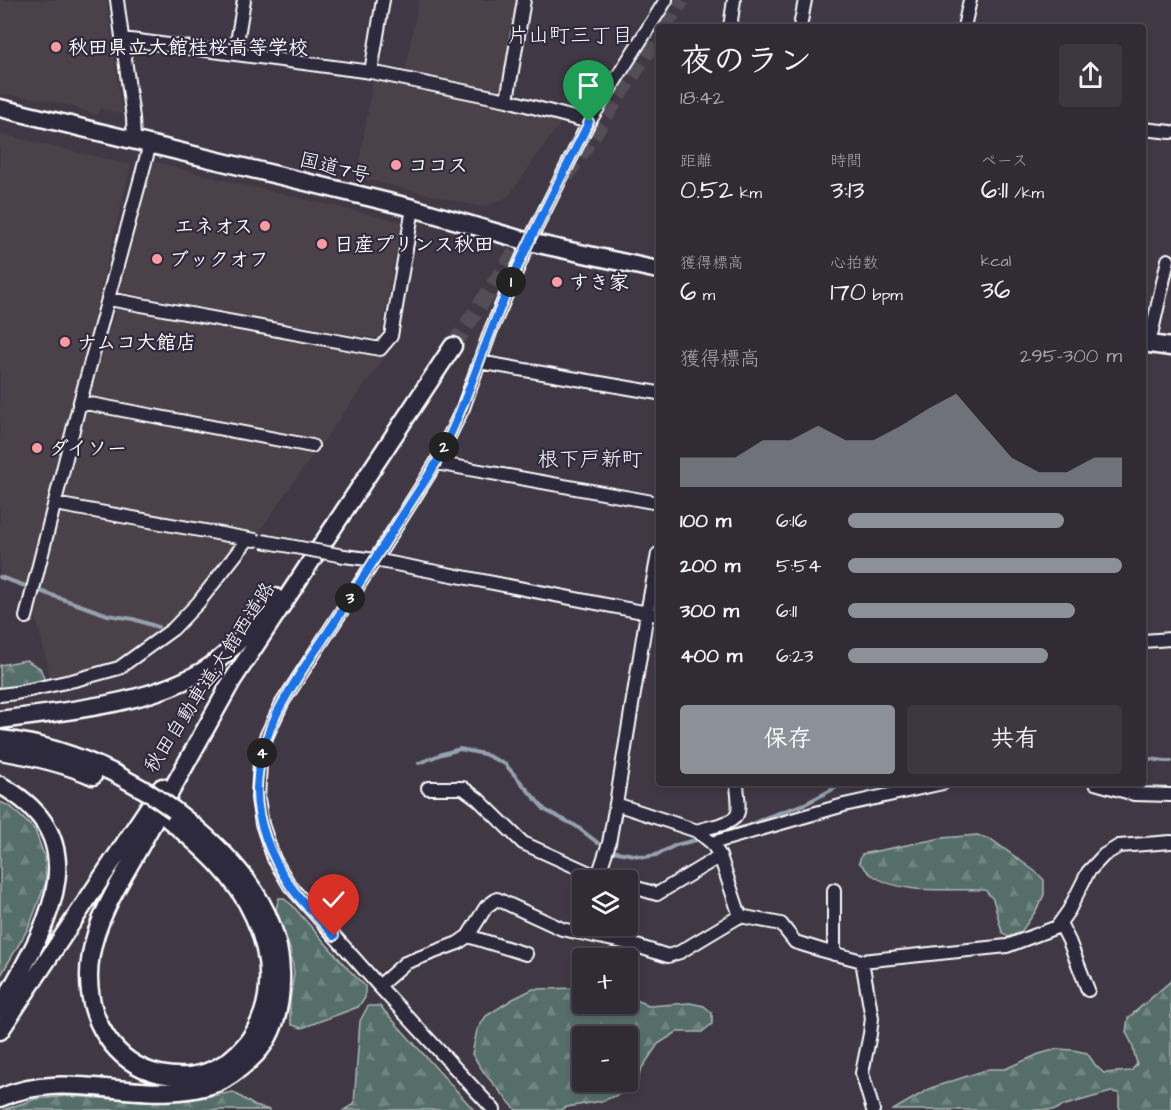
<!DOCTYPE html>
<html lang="ja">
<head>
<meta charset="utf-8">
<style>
  body { margin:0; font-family:"Architects Daughter","Klee One",sans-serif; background:#3c3740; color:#f1f3f6; height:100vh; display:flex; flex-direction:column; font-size:22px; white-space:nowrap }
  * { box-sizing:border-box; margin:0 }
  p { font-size:20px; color:#a8a7ac }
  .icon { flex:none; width:33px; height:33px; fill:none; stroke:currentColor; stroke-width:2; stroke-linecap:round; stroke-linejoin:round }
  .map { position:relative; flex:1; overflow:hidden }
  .panel { position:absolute; left:656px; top:24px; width:490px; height:762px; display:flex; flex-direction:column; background:#302b34; border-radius:6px; box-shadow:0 3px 9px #0003,0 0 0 2px #4b474f }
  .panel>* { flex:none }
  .controls { position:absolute; left:572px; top:870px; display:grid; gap:12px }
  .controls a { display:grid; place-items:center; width:66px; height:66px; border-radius:6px; background:#302b34; box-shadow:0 3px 9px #0003,0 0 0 2px #4b474f; font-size:30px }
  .pin { position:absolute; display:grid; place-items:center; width:51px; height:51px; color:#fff; margin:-62px -26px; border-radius:50% 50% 50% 0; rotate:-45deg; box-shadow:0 0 6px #0007 }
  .pin .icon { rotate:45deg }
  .km { position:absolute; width:30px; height:30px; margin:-15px; border-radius:50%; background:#222; color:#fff; font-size:16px; line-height:30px; text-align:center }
  .round { display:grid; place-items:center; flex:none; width:63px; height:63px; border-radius:6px; background:#3c3740 }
  .overview { display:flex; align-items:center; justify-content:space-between; height:102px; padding:0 24px }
  h1 { font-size:33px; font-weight:600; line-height:45px }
  .figures { display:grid; grid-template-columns:repeat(3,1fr); gap:9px; height:102px; padding:6px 24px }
  .figures div { display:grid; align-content:center }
  .figures b { font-size:26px; font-weight:600 }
  .figures small { font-size:16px; font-weight:400 }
  .figures p { font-size:16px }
  .chart { height:168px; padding:12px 24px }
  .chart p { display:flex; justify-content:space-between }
  .chart svg { width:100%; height:108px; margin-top:6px; fill:#8c9099; opacity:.7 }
  .cta { display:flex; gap:12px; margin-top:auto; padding:12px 24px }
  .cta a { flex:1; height:69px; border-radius:6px; background:#8c9099; color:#fff; font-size:24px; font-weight:600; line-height:69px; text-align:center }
  .cta a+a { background:#3c3740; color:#f1f3f6 }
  ul { padding:0 24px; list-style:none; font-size:20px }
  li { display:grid; grid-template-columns:96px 72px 1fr; align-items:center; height:45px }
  li i { height:15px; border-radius:8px; background:#8c9099 }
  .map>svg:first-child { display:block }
</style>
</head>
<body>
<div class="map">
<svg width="1171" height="1110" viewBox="0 0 1171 1110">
  <defs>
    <pattern id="forest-firs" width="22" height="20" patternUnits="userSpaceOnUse" patternTransform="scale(1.5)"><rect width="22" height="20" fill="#576e69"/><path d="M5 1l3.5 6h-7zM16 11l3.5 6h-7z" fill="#708480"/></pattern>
  </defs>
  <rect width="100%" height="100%" fill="#403945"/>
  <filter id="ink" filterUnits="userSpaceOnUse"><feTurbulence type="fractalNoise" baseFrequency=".0167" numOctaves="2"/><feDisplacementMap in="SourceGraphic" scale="12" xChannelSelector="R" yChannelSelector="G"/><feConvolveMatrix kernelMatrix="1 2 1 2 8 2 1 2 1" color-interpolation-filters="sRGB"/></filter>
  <g filter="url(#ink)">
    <path fill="#4c434a" d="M0 0H106L122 114 100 108 97 115 69 105 35 98 0 94Z
      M419 0H521L505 87 496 92 405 73Z
      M374 75 562 120 508 197 482 207 357 177Z
      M0 134 131 165 27 588 0 580Z
      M154 162 227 181 401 222 381 334 375 338 234 314 120 291Z
      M117 306 387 354 307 463 258 533 186 609 149 641 117 662 51 679 34 609 56 513Z"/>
    <path fill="url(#forest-firs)" stroke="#abb6b4" stroke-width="1.5" fill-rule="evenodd" d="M26 660 40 668 45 681 0 690V665Z
      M0 802 11 807 35 830 44 855 46 882 29 927 0 977Z
      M977 835 992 840 1036 872 1044 880V895L1035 912 1021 932 1008 937 1002 932 993 899 985 890C951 888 902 896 872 875 867 872 863 866 859 862L862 854 942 838Z
      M279 898H283L292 905 349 970 365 986V998L358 1007 302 1028 292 1025 290 1017V1002L294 973 290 949 276 909Z
      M1171 981V1110H1121L1119 1107V1093L1111 1092 1062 1106 1055 1110H893L931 1088 989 1069H1005L1039 1054 1057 1049 1073 1050 1087 1053 1096 1066 1104 1073 1131 1071 1137 1064 1132 1044 1126 1032 1128 1018Z
      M582 988V1004H627V995L648 1006 690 1003 704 1006 712 1013V1024L702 1032H677L658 1044 640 1071 636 1088 602 1101 567 1107 560 1110H516L485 1074 472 1054 477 1030 486 1016 513 999 533 989ZM627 1036V1082H582V1036Z
      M368 1006H380L474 1110H344L354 1104 360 1021Z
      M233 1092 255 1106 270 1110H3L35 1099 68 1096 129 1100H189Z"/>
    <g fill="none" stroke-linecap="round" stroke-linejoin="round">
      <path stroke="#95a1af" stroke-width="4" d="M0 577 108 615 133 619 158 627
        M1143 758 1165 761H1171
        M419 763 442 754 460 749 484 754 505 764 545 810 576 826 598 843
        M717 835 748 826 765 818 805 804 835 788 840 783
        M612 851 645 857 656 855 676 845 696 840"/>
      <path stroke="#534d58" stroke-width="16" stroke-dasharray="16 8" stroke-linecap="butt" d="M664 27 682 0
        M566 176 658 36
        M453 346 530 230"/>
      <g stroke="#fff" stroke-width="16">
        <path id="minor" d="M117 0 133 118 134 140
          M730 27 734 0
          M800 27 805 0
          M964 27 970 0
          M123 39 371 72 507 100 589 122
          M235 54 244 0
          M371 72 383 0
          M507 100 524 0
          M1143 129 1171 132
          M109 299 380 349 391 336 413 208
          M1149 344 1168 260
          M479 362 658 393
          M80 402 312 446
          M436 463 658 503
          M55 504 255 540
          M658 554 647 613 616 804 697 831 712 843 720 856 740 916 781 924 795 942 821 950 862 961 1007 946 1057 927 1069 910 1088 872 1104 855 1119 846 1171 842
          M344 556 375 560 658 615
          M26 617 80 402 150 144
          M1143 641 1171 639
          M0 695 16 693 75 680 119 668 173 629 198 603 248 539
          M1095 783 1134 794 1171 795
          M428 788H463L478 799 523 843 594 875 613 880
          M697 831C709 826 735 825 738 812 740 803 737 792 737 783
          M712 843 844 805 943 783
          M598 876 609 843 616 804
          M627 885 657 894 720 856
          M834 890V954
          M1060 923 1069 941 1088 990
          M468 936 526 954
          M862 961 872 1018 870 1034 862 1073 873 1110
          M379 986 405 963 458 943 468 936 486 907 497 899 562 929 627 943 668 956 680 952 740 916
          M494 1110 379 986 290 886 274 859 262 824 258 798 260 763 266 737 282 703 375 560 436 463 463 408 491 330 529 242 589 122 666 0"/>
      </g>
      <g stroke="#fff" stroke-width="21">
        <path id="highway" d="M0 108 413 208 529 242 658 270
          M1143 343 1171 347
          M226 690 453 346
          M0 720C65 711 154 704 209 667 235 649 257 623 275 597
          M0 739C41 743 79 756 116 774
          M0 751C32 756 63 763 93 776
          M0 785C105 842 41 934 0 1009
          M168 819C201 846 236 876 254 917 265 941 271 969 267 996 259 1048 213 1086 160 1074 137 1069 119 1056 106 1036 90 1012 86 982 91 954 98 914 123 878 142 843 172 789 202 735 232 681
          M0 1031 162 787
          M0 1098C69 1066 147 1109 217 1083 229 1078 240 1069 250 1060 275 1038 282 1004 281 972 279 902 226 850 174 810"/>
      </g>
      <use href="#minor" stroke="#2f2a3d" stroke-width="12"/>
      <use href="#highway" stroke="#2f2a3d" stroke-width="16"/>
      <g stroke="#fff" stroke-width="16" stroke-linecap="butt">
        <path id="minor-bridge" d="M262 541 344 556"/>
      </g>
      <g stroke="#fff" stroke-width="21" stroke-linecap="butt">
        <path id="highway-bridge" d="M116 774 148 792 174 810"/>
      </g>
      <use href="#minor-bridge" stroke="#2f2a3d" stroke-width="12"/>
      <use href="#highway-bridge" stroke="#2f2a3d" stroke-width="16"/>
    </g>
  </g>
  <g fill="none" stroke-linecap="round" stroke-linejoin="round" filter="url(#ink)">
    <g stroke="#fff" stroke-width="12">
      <path id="route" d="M334 936C321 920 300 901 289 884 271 857 256 821 257 788 259 724 300 675 334 623 358 585 382 548 406 510 416 494 427 479 436 463 464 411 480 355 503 301 528 239 560 181 589 122"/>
    </g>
    <use href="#route" stroke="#1a73e8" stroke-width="8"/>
  </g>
  <g fill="#ff9aa2" stroke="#2f2a3d" stroke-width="2">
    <circle cx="56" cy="47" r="6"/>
    <circle cx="396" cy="165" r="6"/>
    <circle cx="265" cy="226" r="6"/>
    <circle cx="322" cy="244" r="6"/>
    <circle cx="157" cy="259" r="6"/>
    <circle cx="557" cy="282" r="6"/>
    <circle cx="65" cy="342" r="6"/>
    <circle cx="37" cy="448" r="6"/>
  </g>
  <g text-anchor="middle" stroke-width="4.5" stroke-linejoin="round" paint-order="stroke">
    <g font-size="20" font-weight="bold" fill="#fff" stroke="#2f2a3d" text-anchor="start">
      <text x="68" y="54">秋田県立大館桂桜高等学校</text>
      <text x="408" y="172">ココス</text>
      <text x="253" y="233" text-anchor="end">エネオス</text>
      <text x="334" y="251">日産プリンス秋田</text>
      <text x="169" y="266">ブックオフ</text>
      <text x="569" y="289">すき家</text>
      <text x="77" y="349">ナムコ大館店</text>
      <text x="49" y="455">ダイソー</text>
    </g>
    <g font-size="20" fill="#fff" stroke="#2f2a3d">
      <text transform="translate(335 167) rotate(14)" y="7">国道7号</text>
      <text transform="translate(209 677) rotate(-57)" y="7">秋田自動車道;大館西道路</text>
    </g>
    <g font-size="21" fill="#fff" stroke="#2f2a3d">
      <text x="570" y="42">片山町三丁目</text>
      <text x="590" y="466">根下戸新町</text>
    </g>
  </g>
</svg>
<div class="controls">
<a><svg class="icon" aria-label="layers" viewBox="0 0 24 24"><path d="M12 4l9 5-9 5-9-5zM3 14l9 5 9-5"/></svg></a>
<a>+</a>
<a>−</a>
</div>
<div class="pin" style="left:589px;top:122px;background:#1e9e55"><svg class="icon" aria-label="arrive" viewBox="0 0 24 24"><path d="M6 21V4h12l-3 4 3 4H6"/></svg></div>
<div class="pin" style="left:334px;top:936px;background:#d93025"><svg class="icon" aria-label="check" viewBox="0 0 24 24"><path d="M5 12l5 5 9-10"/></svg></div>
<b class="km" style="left:511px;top:282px">1</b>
<b class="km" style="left:444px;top:447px">2</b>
<b class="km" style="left:350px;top:598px">3</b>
<b class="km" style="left:262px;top:753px">4</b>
<section class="panel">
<div class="overview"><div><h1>夜のラン</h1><p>18:42</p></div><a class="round"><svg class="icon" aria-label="share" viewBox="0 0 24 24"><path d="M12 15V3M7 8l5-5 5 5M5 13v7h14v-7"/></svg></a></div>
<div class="figures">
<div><p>距離</p><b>0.52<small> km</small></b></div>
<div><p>時間</p><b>3:13</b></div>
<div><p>ペース</p><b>6:11<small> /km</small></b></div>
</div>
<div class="figures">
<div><p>獲得標高</p><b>6<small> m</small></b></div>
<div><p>心拍数</p><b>170<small> bpm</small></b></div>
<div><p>kcal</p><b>36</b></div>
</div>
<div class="chart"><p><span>獲得標高</span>295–300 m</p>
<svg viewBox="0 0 160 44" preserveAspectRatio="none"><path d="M0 44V32L10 32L20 32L30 25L40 25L50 19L60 25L70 25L80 19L90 12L100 6L110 19L120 32L130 38L140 38L150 32L160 32V44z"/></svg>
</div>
<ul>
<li><b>100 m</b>6:16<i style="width:79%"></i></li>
<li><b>200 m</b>5:54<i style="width:100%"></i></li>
<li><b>300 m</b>6:11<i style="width:83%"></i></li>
<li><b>400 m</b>6:23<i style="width:73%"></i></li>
</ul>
<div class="cta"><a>保存</a><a>共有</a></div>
</section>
</div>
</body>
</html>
